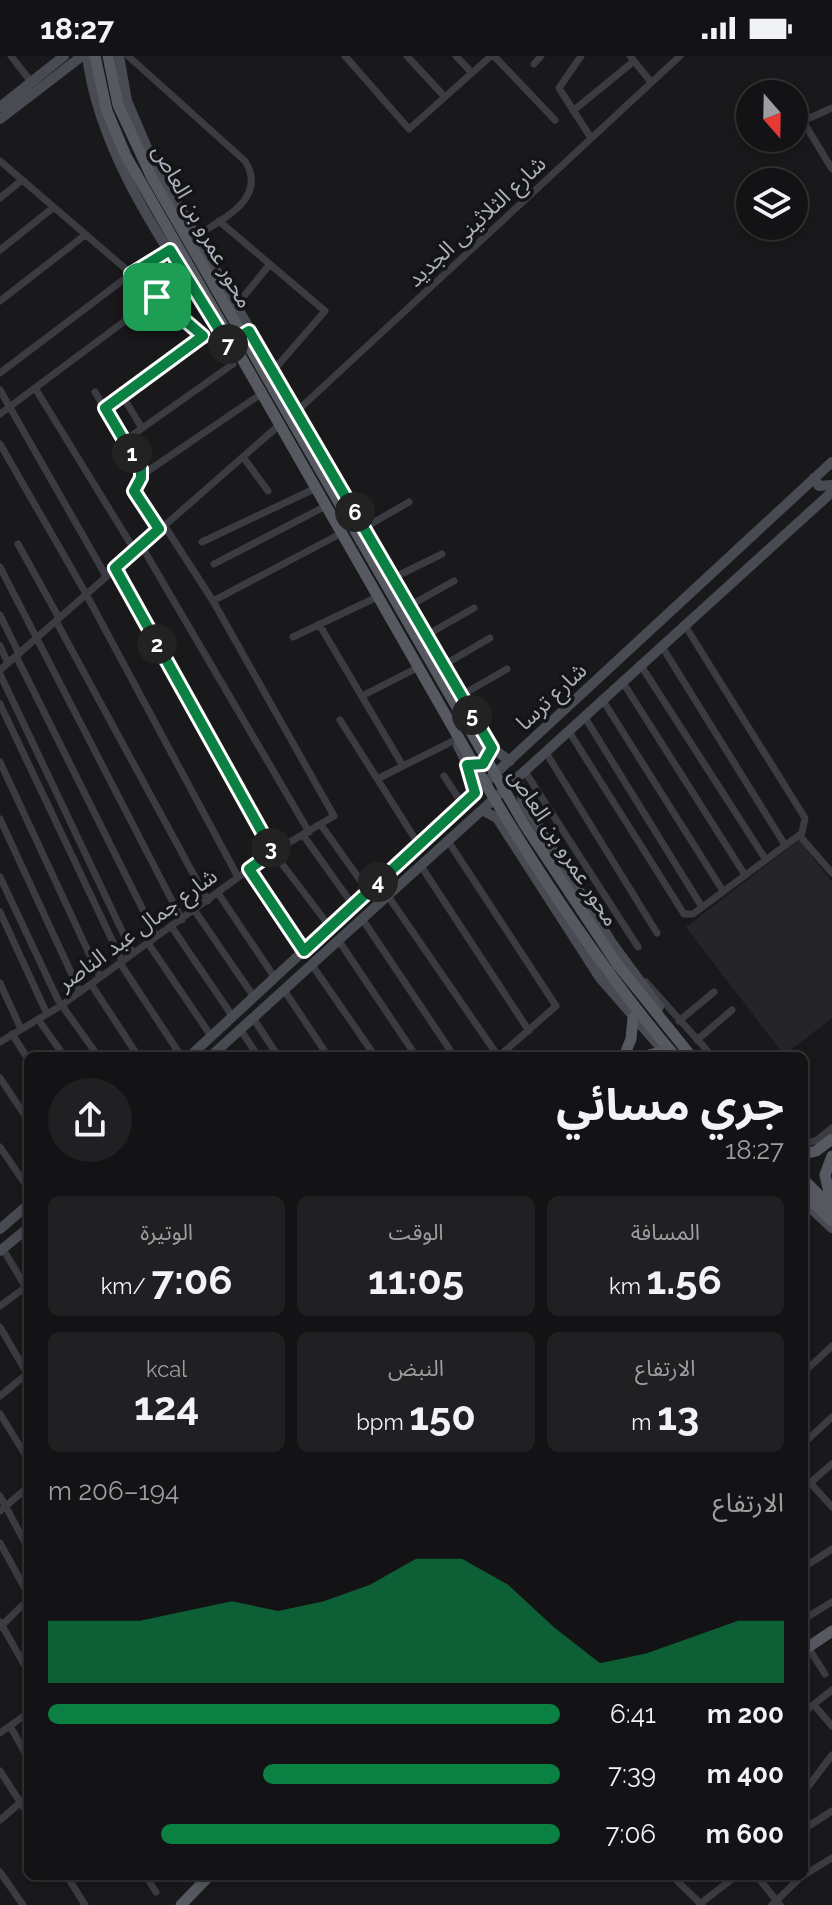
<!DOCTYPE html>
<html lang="ar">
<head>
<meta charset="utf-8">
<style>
  body { margin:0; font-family:Raleway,"Noto Sans Arabic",sans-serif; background:#202022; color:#f1f3f6; direction:rtl; height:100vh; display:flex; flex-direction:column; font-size:30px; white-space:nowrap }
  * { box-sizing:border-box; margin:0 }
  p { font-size:26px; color:#9d9ea0 }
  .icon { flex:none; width:44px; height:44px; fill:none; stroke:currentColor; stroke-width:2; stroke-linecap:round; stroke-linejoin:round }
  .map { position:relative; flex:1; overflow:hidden; direction:ltr }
  .details { position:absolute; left:24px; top:996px; width:784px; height:828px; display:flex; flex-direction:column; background:#131315; border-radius:12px; box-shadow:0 4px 12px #0003,0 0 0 2px #323234; direction:rtl }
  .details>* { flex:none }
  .needle { width:52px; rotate:160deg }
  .controls { position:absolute; left:736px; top:24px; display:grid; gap:16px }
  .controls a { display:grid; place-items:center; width:72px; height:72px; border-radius:50%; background:#131315; box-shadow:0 4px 12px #0003,0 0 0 2px #323234; font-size:40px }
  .pin { position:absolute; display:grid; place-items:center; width:68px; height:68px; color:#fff; margin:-34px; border-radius:16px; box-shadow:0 4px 12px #0006 }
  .km { position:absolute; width:40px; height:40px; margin:-20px; border-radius:50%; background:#222; color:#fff; font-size:22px; line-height:40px; text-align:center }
  .round { display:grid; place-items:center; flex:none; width:84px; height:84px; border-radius:42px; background:#202022 }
  .headline { display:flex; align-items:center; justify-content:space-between; height:136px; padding:0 24px }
  h1 { font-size:44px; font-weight:700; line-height:60px }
  .metrics { display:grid; grid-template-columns:repeat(3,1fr); gap:12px; height:136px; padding:8px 24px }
  .metrics div { display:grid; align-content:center; border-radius:12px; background:#202022; text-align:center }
  .metrics b { font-size:40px; font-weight:700 }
  .metrics small { font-size:22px; font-weight:400 }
  .metrics p { font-size:22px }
  .chart { height:224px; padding:16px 24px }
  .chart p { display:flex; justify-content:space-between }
  .chart svg { width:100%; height:144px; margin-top:8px; fill:#0b8043; opacity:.7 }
  ul { padding:0 24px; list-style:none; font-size:26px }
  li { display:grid; grid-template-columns:128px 96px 1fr; align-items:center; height:60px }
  li i { height:20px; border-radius:10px; background:#0b8043 }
  .status { display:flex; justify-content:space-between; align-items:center; height:56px; padding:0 40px; background:#131315; direction:ltr }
  .status svg { height:22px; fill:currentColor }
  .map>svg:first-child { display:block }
</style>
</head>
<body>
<div class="status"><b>18:27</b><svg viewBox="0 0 49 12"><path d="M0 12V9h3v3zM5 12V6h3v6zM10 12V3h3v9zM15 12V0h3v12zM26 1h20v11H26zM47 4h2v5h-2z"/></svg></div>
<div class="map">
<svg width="832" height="1849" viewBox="0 0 832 1849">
  <rect width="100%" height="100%" fill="#19191c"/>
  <path fill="#252529" d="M799 784 832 826V962L784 999 686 871Z"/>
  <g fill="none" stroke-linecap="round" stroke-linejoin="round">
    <path stroke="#3a3c41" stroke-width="7" d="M11 0 32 27
      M128 0 245 105C269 143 220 164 195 181
      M345 0 409 73 491 0
      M407 0 445 41
      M456 0 472 17
      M494 0 555 64
      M581 0 559 32 591 82
      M630 0 651 26
      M534 8 541 0
      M573 55 634 5
      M803 65 832 113
      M794 69 832 52
      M0 105 212 287 232 309
      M0 142 22 124
      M219 165 325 255 272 316
      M0 194 54 151
      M157 202 187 230
      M0 245 85 179
      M235 251 270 208
      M0 317 131 218 170 195
      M35 332 135 495
      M0 334 106 520
      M95 336 141 413V422L134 435 159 473
      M122 339 142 372
      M105 352 203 280
      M296 356 680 0
      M0 358 157 241
      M124 385 233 308
      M0 388 85 536 238 821
      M243 401 268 435
      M142 419 258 340
      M364 472 409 446
      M202 486 314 433
      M18 488 59 562
      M141 489 309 776
      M214 508 324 451
      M0 511 182 864
      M115 512 273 796 330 871
      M393 522 442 498
      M213 545 340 478
      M409 550 454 525
      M0 559 19 598
      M56 565 208 845
      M319 568 403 710
      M425 580 474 552
      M293 581 375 542
      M661 589 785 789
      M0 590 8 607
      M16 600 156 880
      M640 608 766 804
      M442 610 490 582
      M0 614 277 371
      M0 618 133 898
      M622 625 745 819
      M362 640 415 613
      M460 640 507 613
      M602 643 723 835
      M0 648 122 905
      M584 660 702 851
      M340 664 419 789
      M568 674 684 858H693L802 777 805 762 684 568
      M545 695 657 877
      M0 706 100 921
      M524 714 638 891
      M444 720 463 749
      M377 723 455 684
      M0 763 80 936
      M321 769 368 835
      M303 779 353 849
      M799 779 832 817
      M448 785 556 950 499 1000
      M421 810 529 975
      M249 813 304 895
      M0 821 58 944 98 1000
      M218 837 275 922
      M388 840 498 1000
      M195 855 254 941
      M0 856 47 958
      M363 864 454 1000
      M171 870 233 961
      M339 885 416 1000
      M148 887 211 980
      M120 907 181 1000
      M312 909 375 1000
      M646 926 712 1000
      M0 927 21 973
      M91 928 138 1000
      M284 934 328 1000
      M253 962 278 1000
      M38 963 64 1000
      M679 965 714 936
      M240 973 258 1000
      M12 978 28 1003
      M697 984 732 954
      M0 986 62 949 273 796 334 760 213 545 164 469
      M0 1022 28 1064
      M804 1088 817 1084 832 1072
      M0 1091 28 1132
      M3 1193 28 1235
      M0 1250 26 1231
      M0 1271 28 1319
      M804 1316 832 1290
      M0 1340 28 1317
      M0 1358 28 1403
      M804 1387 832 1361
      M804 1420 832 1451
      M810 1427 832 1408
      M0 1440 28 1492
      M0 1455 28 1431
      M0 1487 28 1538
      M804 1511 832 1493
      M804 1563 832 1546
      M0 1566 28 1615
      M0 1571 28 1544
      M808 1591 825 1618
      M814 1649 832 1670
      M804 1656 832 1634
      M10 1670 28 1702
      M0 1677 28 1657
      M0 1715 28 1758
      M804 1736 832 1699
      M0 1764 28 1740
      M804 1773 832 1755
      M0 1816 23 1849
      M804 1819 832 1802
      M67 1820 85 1849
      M146 1820 156 1836
      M672 1820 702 1849
      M757 1820 780 1849
      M701 1847 736 1820
      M772 1849 802 1820"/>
    <path stroke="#484b51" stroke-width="10" d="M87 0C100 104 171 196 225 284
      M119 0 127 45 151 101 460 640 492 692 510 705
      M0 51 64 0
      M0 63 82 0
      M814 422 819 430 832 429
      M458 690 471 716 475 737
      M517 721 523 746 612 887 659 951
      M482 754 497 762 600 922 668 1000
      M190 1000 832 406
      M211 1000 832 436
      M804 1146 832 1172
      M0 1173 28 1149
      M0 1195 28 1172"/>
    <path stroke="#565960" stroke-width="11" d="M624 1000 631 983 633 962
      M645 1000 664 995
      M804 1098 816 1095 832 1083
      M804 1124 832 1152
      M804 1138 832 1165
      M804 1594 832 1575
      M181 1849 209 1820"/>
    <path stroke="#565960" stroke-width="11" d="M95 0 107 55 126 100 472 705C532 808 597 908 675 1000
      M108 0 118 49 152 122 524 768 617 908 691 1000
      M832 1100 825 1119 832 1149"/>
  </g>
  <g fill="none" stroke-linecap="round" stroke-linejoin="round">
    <g stroke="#fff" stroke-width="16">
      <path id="route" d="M170 194 228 288 249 275 492 692 483 708 467 709 475 737 304 895 249 813 273 796 115 512 159 473 134 435 141 422V413L105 352 203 280 131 218Z"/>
    </g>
    <use href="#route" stroke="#0b8043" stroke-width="10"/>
  </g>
  <g text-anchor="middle" stroke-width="7" stroke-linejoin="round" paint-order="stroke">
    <g font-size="22" fill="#abb2bc" stroke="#141417">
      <text transform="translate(476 165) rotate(-43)" y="8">شارع الثلاثينى الجديد</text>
      <text transform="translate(203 170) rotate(61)" y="8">محور عمرو بن العاص</text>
      <text transform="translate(551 640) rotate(-43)" y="8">شارع ترسا</text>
      <text transform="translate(564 791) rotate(57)" y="8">محور عمرو بن العاص</text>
      <text transform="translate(137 873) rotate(-36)" y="8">شارع جمال عبد الناصر</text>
    </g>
  </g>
</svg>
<div class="controls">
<a><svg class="needle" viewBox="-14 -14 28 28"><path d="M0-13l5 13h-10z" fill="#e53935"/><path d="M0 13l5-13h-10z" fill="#9d9ea0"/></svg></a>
<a><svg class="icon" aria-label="layers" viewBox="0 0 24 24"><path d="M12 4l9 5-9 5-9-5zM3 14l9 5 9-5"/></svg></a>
</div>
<div class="pin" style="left:157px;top:241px;background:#1e9e55"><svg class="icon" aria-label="arrive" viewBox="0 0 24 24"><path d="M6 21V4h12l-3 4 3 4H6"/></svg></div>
<b class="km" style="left:132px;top:397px">1</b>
<b class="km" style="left:157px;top:588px">2</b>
<b class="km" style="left:271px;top:792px">3</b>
<b class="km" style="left:378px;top:826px">4</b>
<b class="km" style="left:472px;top:659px">5</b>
<b class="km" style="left:355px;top:456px">6</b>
<b class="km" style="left:228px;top:288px">7</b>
<section class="details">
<div class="headline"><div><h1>جري مسائي</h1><p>18:27</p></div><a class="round"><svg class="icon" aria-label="share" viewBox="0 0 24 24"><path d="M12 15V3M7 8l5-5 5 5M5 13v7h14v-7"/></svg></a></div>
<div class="metrics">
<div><p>المسافة</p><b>1.56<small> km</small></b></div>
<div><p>الوقت</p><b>11:05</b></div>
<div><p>الوتيرة</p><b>7:06<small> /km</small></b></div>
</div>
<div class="metrics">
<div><p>الارتفاع</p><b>13<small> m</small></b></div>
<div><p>النبض</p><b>150<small> bpm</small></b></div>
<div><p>kcal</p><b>124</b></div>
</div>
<div class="chart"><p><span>الارتفاع</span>194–206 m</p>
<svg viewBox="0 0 160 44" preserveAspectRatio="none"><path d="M0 44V25L10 25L20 25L30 22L40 19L50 22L60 19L70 14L80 6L90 6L100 14L110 27L120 38L130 35L140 30L150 25L160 25V44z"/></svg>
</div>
<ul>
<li><b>200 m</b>6:41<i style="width:100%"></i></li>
<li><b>400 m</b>7:39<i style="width:58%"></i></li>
<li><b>600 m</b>7:06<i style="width:78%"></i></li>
</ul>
</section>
</div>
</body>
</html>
